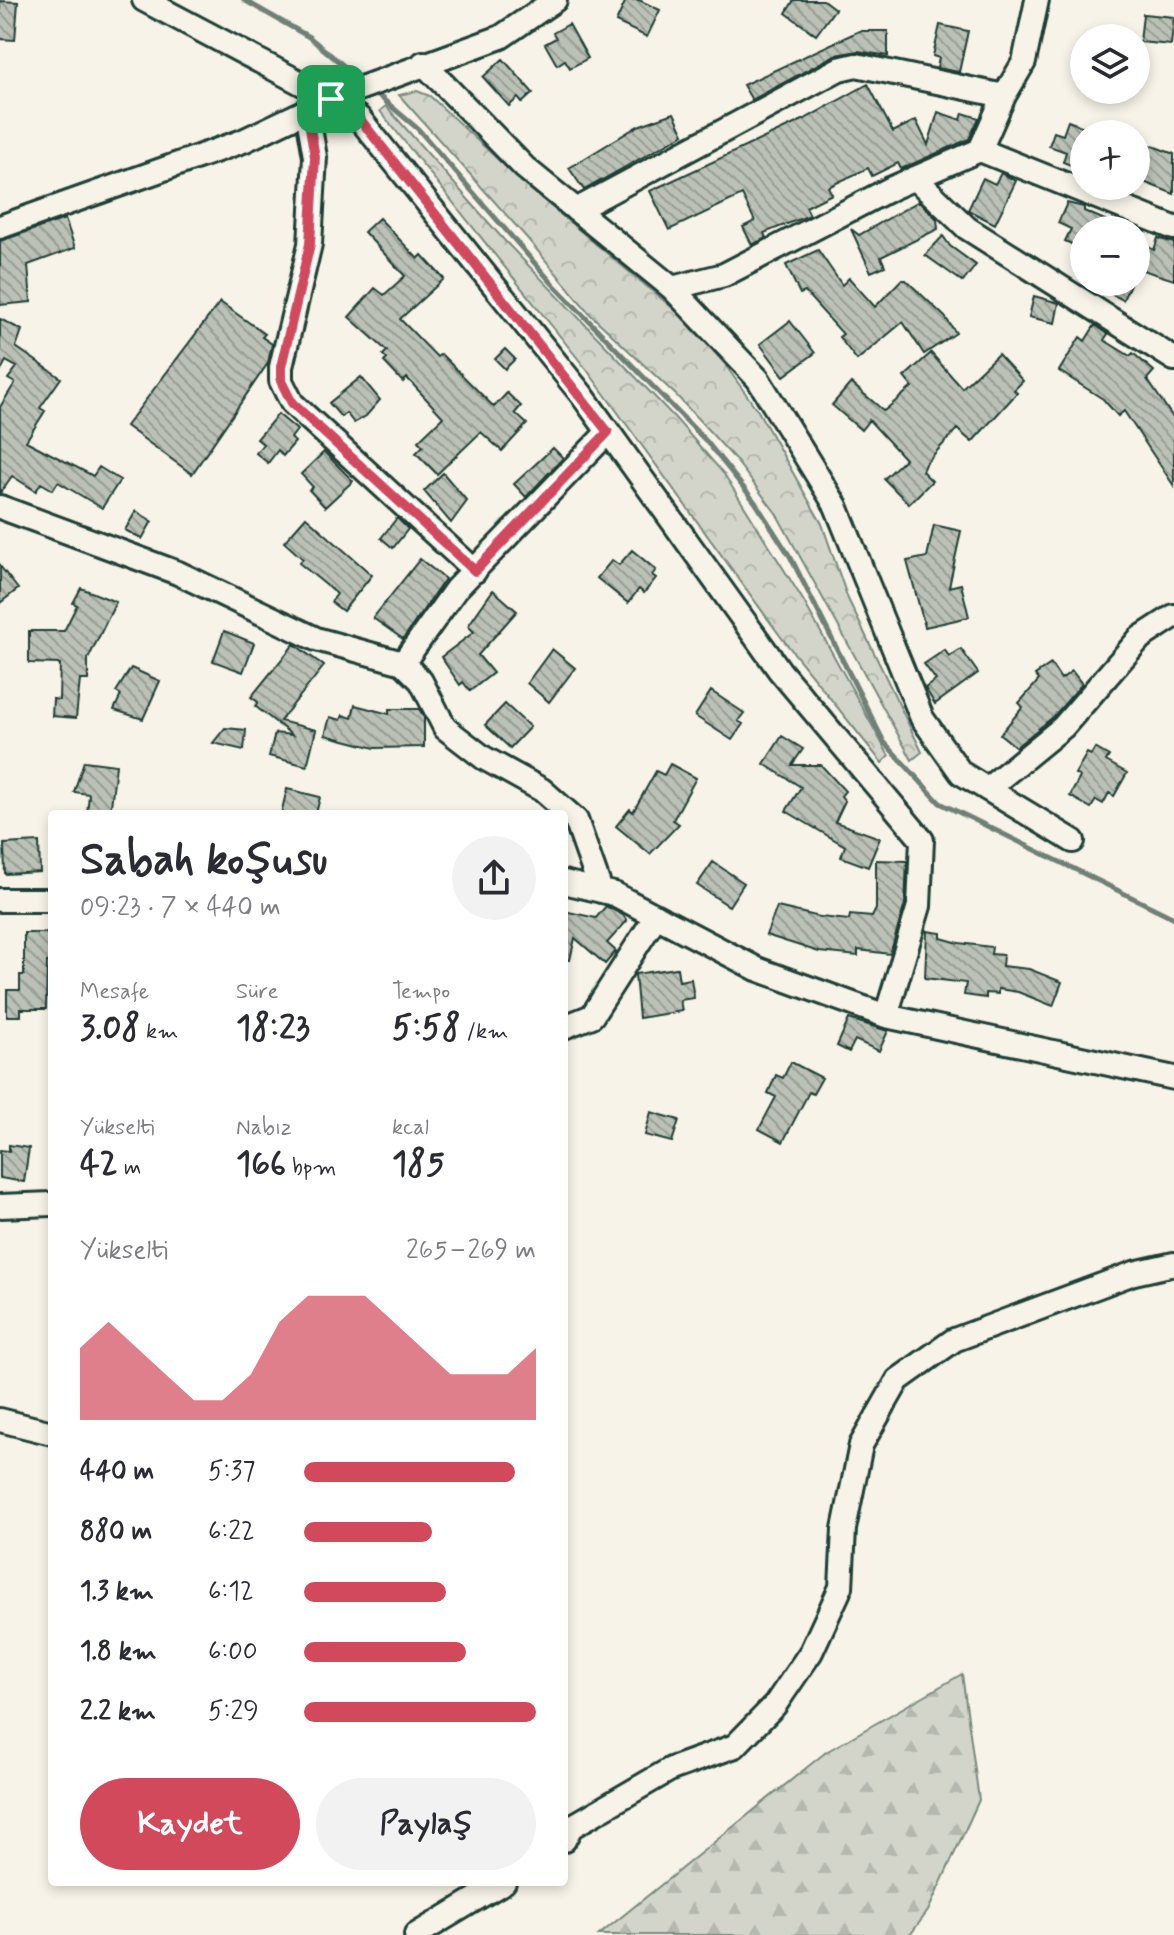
<!DOCTYPE html>
<html lang="tr">
<head>
<meta charset="utf-8">
<style>
  body { margin:0; font-family:Mynerve,sans-serif; background:#f2f2f3; color:#2b2b33; height:100vh; display:flex; flex-direction:column; font-size:30px; white-space:nowrap }
  * { box-sizing:border-box; margin:0 }
  p { font-size:26px; color:#7c7c81 }
  .icon { flex:none; width:44px; height:44px; fill:none; stroke:currentColor; stroke-width:2; stroke-linecap:round; stroke-linejoin:round }
  .map { position:relative; flex:1; overflow:hidden }
  .sheet { position:absolute; left:48px; top:810px; width:520px; height:1076px; display:flex; flex-direction:column; background:#fff; border-radius:8px; box-shadow:0 4px 12px #0003 }
  .sheet>* { flex:none }
  .fabs { position:absolute; left:1070px; top:24px; display:grid; gap:16px }
  .fabs a { display:grid; place-items:center; width:80px; height:80px; border-radius:50%; background:#fff; box-shadow:0 4px 12px #0003; font-size:40px }
  .pin { position:absolute; display:grid; place-items:center; width:68px; height:68px; color:#fff; margin:-34px; border-radius:16px; box-shadow:0 4px 12px #0006 }
  .round { display:grid; place-items:center; flex:none; width:84px; height:84px; border-radius:42px; background:#f2f2f3 }
  .summary { display:flex; align-items:center; justify-content:space-between; height:136px; padding:0 32px }
  h1 { font-size:44px; font-weight:700; line-height:60px }
  .metrics { display:grid; grid-template-columns:repeat(3,1fr); gap:12px; height:136px; padding:8px 32px }
  .metrics div { display:grid; align-content:center }
  .metrics b { font-size:34px; font-weight:700 }
  .metrics small { font-size:22px; font-weight:400 }
  .metrics p { font-size:22px }
  .chart { height:224px; padding:16px 32px }
  .chart p { display:flex; justify-content:space-between }
  .chart svg { width:100%; height:144px; margin-top:8px; fill:#d1495b; opacity:.7 }
  .primary-button { display:flex; gap:16px; margin-top:auto; padding:16px 32px }
  .primary-button a { flex:1; height:92px; border-radius:48px; background:#d1495b; color:#fff; font-size:32px; font-weight:700; line-height:92px; text-align:center }
  .primary-button a+a { background:#f2f2f3; color:#2b2b33 }
  ul { padding:0 32px; list-style:none; font-size:26px }
  li { display:grid; grid-template-columns:128px 96px 1fr; align-items:center; height:60px }
  li i { height:20px; border-radius:10px; background:#d1495b }
  .map>svg:first-child { display:block }
</style>
</head>
<body>
<div class="map">
<svg width="1174" height="1935" viewBox="0 0 1174 1935">
  <defs>
    <pattern id="forest-firs" width="22" height="20" patternUnits="userSpaceOnUse" patternTransform="scale(2)"><rect width="22" height="20" fill="#d3d5ca"/><path d="M5 1l3.5 6h-7zM16 11l3.5 6h-7z" fill="#b5b8ae"/></pattern>
    <pattern id="park-crowns" width="20" height="18" patternUnits="userSpaceOnUse" patternTransform="scale(2)"><rect width="20" height="18" fill="#d3d5ca"/><path d="M2 6a3 3 0 1 1 6 0M12 15a3 3 0 1 1 6 0" fill="none" stroke="#b5b8ae"/></pattern>
    <pattern id="building-back-hatch" width="6" height="6" patternUnits="userSpaceOnUse" patternTransform="scale(2)"><rect width="6" height="6" fill="#bbc1b6"/><path d="M-1 5l2 2M0 0l6 6M5-1l2 2" fill="none" stroke="#979e95"/></pattern>
  </defs>
  <rect width="100%" height="100%" fill="#f7f3e8"/>
  <filter id="ink" filterUnits="userSpaceOnUse"><feTurbulence type="fractalNoise" baseFrequency=".0125" numOctaves="2"/><feDisplacementMap in="SourceGraphic" scale="16" xChannelSelector="R" yChannelSelector="G"/><feConvolveMatrix kernelMatrix="1 2 1 2 8 2 1 2 1" color-interpolation-filters="sRGB"/></filter>
  <g filter="url(#ink)">
    <path fill="url(#forest-firs)" stroke="#79897f" stroke-width="2" d="M962 1674 979 1800 928 1911 910 1935H599L826 1752Z"/>
    <path fill="url(#park-crowns)" stroke="#79897f" stroke-width="2" d="M417 91 430 96 524 184 681 315 724 363 758 411 822 524 848 599 922 752 912 760 776 513 734 458 676 395 591 315 527 238 399 95Z
      M386 106 503 239 675 418 724 474 803 600 889 756 882 763 781 637 587 370 380 111Z"/>
    <g fill="none" stroke-linecap="round" stroke-linejoin="round">
      <path stroke="#6f8077" stroke-width="5" d="M244 0 309 37 362 81
        M372 90 418 129 552 283 707 442 755 502 791 558 884 742 940 803 1174 918"/>
    </g>
    <path fill="url(#building-back-hatch)" stroke="#1f3d34" stroke-width="2" d="M626 0H639L660 10 647 37 616 22Z
      M794 0H823L835 9 816 35 786 13Z
      M0 1 18 2 15 40 0 39Z
      M1143 14 1174 17 1171 45 1140 42Z
      M569 24 588 58 570 68 565 60 557 65 545 44 556 38 553 33Z
      M940 25 968 31 959 72 937 68 939 58 933 56Z
      M859 31H888V56L858 51 835 55 752 100 743 85Z
      M503 59 533 93 522 103 518 98 509 106 483 77Z
      M868 84 893 132 916 120 928 145 938 112 961 120 963 113 979 118 969 139 901 169 898 163 872 176 868 168 828 187 832 194 806 207 810 215 764 233 766 238 752 245 743 227 755 221 742 195 669 230 650 191 803 120Z
      M674 113 684 134 584 190 569 168 638 126Z
      M1068 121 1084 127V161L1078 168 1063 162 1066 152 1049 146 1054 132 1063 135Z
      M1150 145 1174 154V194L1136 179V151L1147 154Z
      M1001 173 1016 181 995 224 968 210 983 178 995 184Z
      M919 201 937 219 938 229 881 257 885 266 871 272 851 229 859 235Z
      M1067 203 1084 207V211L1128 230H1084V250L1065 241 1071 229 1058 223Z
      M379 218 418 259 422 255 444 279 400 319 437 357 441 354 494 407 507 393 521 406 515 413 527 424 502 451 481 432 437 474 416 453 423 446 418 441 443 417 407 378 403 382 384 362 387 359 383 355 387 351 349 317 375 288 384 295 405 276 364 232Z
      M65 219 75 248 28 265 31 302 0 305V241Z
      M943 236 950 246 976 265 963 282 925 255Z
      M1158 238 1174 243V280L1136 268V240L1154 250Z
      M818 250 842 285 849 278 875 307 901 280H906L945 317 956 333 924 354 903 322 857 360 839 337 843 334 805 292 800 294 786 265Z
      M1088 282H1131L1123 300Z
      M1034 296 1059 303 1055 323 1029 317Z
      M220 302 265 334 262 337 272 344 268 363 192 474 126 426Z
      M0 319 22 330 16 347 61 378 40 408 45 411 26 441 93 476 99 467 120 480 102 508 58 482 53 490 41 483 36 491 12 476 0 493V407L15 383 8 379 17 367 6 361 0 372Z
      M790 321 815 353 784 376 760 344Z
      M1095 325 1108 334 1104 340 1130 356 1133 353 1154 371 1147 379 1174 419V486L1124 411 1118 416 1103 399 1059 371 1080 337 1085 341Z
      M505 349 515 359 505 369 495 359Z
      M931 353 962 388 998 354 1023 381 1014 390 1017 393 972 442 957 429 925 464 922 471 932 481 909 504 884 479 905 459 869 420 861 430 832 405 851 383 884 411 912 387 904 377Z
      M361 377 380 400 366 416 354 423 346 413 341 417 329 403Z
      M278 414 297 430 291 438 295 442 283 456 278 450 268 463 256 453 263 444 257 439Z
      M553 448 563 458 526 497 514 484Z
      M324 452 353 481 325 507 309 490 313 487 301 474Z
      M443 473 467 501 451 523 424 491Z
      M136 511 152 521 142 539 125 530Z
      M306 517 372 575 343 611 331 602 337 594 299 563 303 559 284 542Z
      M397 518 408 529 393 548 381 538Z
      M934 525 961 531 949 587 961 584 969 617 925 627 907 561 927 557Z
      M632 550 656 570 652 575 656 578 644 593 639 589 628 603 597 578 612 560 619 565Z
      M420 559 445 579 403 639 373 618Z
      M0 566 18 589 0 603Z
      M81 588 116 602 88 659V680H80L76 718 52 716 53 699 59 700 60 664 29 663V631H64L77 605 73 603Z
      M493 590 517 611 478 655 493 673 470 691 463 682 460 685 441 657 474 632 468 626Z
      M224 631 254 643 243 672 213 661Z
      M294 644 324 666 280 721 316 730 307 766 269 756 275 733 292 735 255 706 258 702 251 697Z
      M552 649 575 668 549 702 527 683Z
      M961 649 978 673 935 704 925 688 936 680 924 664 945 650 949 657Z
      M1051 664 1061 679 1072 671 1082 684 1053 717 1016 747 1000 734 1023 707 1019 703 1039 680 1035 675Z
      M131 668 160 681 143 719 114 710 121 695 116 692Z
      M711 691 744 713 738 721 743 724 732 740 695 716Z
      M505 704 530 727 510 748 485 725Z
      M355 705 389 714V709H419L424 717V747L375 748 325 735 330 717 341 720 343 715 352 718Z
      M225 728 246 730 244 750 213 743Z
      M782 736 803 749 792 765H821L845 791 841 796 845 801 835 822 880 838 868 867 841 857 845 846 786 811 801 787 764 764Z
      M1095 748 1109 756 1106 761 1127 773 1114 796 1109 793 1103 804 1096 800 1091 808 1070 796 1080 777 1075 774 1087 753 1091 755Z
      M84 761 116 765 110 814H87L89 794 74 792Z
      M670 764 696 778 673 820 679 824 650 854 616 826 630 809 633 812 656 771 664 775Z
      M287 789 320 797 316 814H281Z
      M39 842 40 872 5 874 4 844Z
      M876 860 907 861 905 904 890 954 858 950V956L819 952 766 935 777 907 820 917 849 920 850 915 872 917 876 909Z
      M713 862 744 883 729 906 697 885Z
      M606 906 623 915 627 921 607 943 616 951 605 964 575 938 570 960H564V911L596 918Z
      M927 931 941 933V938L959 943 992 947 991 954 1003 955 1002 966 1029 969 1062 982 1053 1006 1018 992 998 989V994L986 993V998L964 995 966 983 925 978Z
      M24 933H52V962H47L46 1009H21V1016H7V990H20V975H24Z
      M677 968 679 981 691 979 694 998 680 1000 682 1011 639 1018 635 974Z
      M849 1019 888 1031 879 1051 855 1040 849 1052 837 1046Z
      M791 1062 822 1078 813 1094 809 1092 783 1142 759 1129 776 1097 768 1093 776 1075 783 1078Z
      M651 1112 679 1120 672 1142 645 1135Z
      M9 1145 29 1148 24 1182 0 1178V1150L9 1151Z"/>
    <g fill="none" stroke-linecap="round" stroke-linejoin="round">
      <g stroke="#1f3d34" stroke-width="28">
        <path id="minor" d="M144 0 331 99 359 118 582 395 780 671 922 840 919 906 886 1016
          M423 63 525 168 672 288 758 379 836 506 922 718 961 773 1073 841
          M307 110 315 157 310 244 281 367V381L292 403 475 571
          M980 150 1174 228
          M915 178 967 228 1174 359
          M576 210 839 69 856 65 1004 96
          M0 227 243 141 331 99 501 37 555 0
          M672 288 724 275 892 188 980 150 1004 96 1024 62 1037 0
          M0 507 178 573 316 639 403 663 421 681 445 728 484 758 542 790 576 820 601 891
          M403 663 456 589 608 432
          M987 789 1063 727 1140 638 1174 616
          M564 882 614 894 757 969 886 1016 1174 1078
          M0 900H52
          M564 1027 592 1016 656 916
          M0 1206 52 1204
          M0 1420 52 1433
          M564 1840 571 1827 671 1769 735 1746 775 1705 811 1652 841 1587 844 1529 861 1445 898 1380 954 1340 1134 1273 1174 1264
          M416 1935 504 1882"/>
      </g>
      <use href="#minor" stroke="#f7f3e8" stroke-width="22"/>
    </g>
  </g>
  <g fill="none" stroke-linecap="round" stroke-linejoin="round" filter="url(#ink)">
    <g stroke="#fff" stroke-width="16">
      <path id="route" d="M331 99 359 118 608 432 475 571 292 403 281 381V367L310 244 315 157 307 110Z"/>
    </g>
    <use href="#route" stroke="#d1495b" stroke-width="10"/>
  </g>
</svg>
<div class="fabs">
<a><svg class="icon" aria-label="layers" viewBox="0 0 24 24"><path d="M12 4l9 5-9 5-9-5zM3 14l9 5 9-5"/></svg></a>
<a>+</a>
<a>−</a>
</div>
<div class="pin" style="left:331px;top:99px;background:#1e9e55"><svg class="icon" aria-label="arrive" viewBox="0 0 24 24"><path d="M6 21V4h12l-3 4 3 4H6"/></svg></div>
<section class="sheet">
<div class="summary"><div><h1>Sabah koşusu</h1><p>09:23 · 7 × 440 m</p></div><a class="round"><svg class="icon" aria-label="share" viewBox="0 0 24 24"><path d="M12 15V3M7 8l5-5 5 5M5 13v7h14v-7"/></svg></a></div>
<div class="metrics">
<div><p>Mesafe</p><b>3.08<small> km</small></b></div>
<div><p>Süre</p><b>18:23</b></div>
<div><p>Tempo</p><b>5:58<small> /km</small></b></div>
</div>
<div class="metrics">
<div><p>Yükselti</p><b>42<small> m</small></b></div>
<div><p>Nabız</p><b>166<small> bpm</small></b></div>
<div><p>kcal</p><b>185</b></div>
</div>
<div class="chart"><p><span>Yükselti</span>265–269 m</p>
<svg viewBox="0 0 160 44" preserveAspectRatio="none"><path d="M0 44V22L10 14L20 22L30 30L40 38L50 38L60 30L70 14L80 6L90 6L100 6L110 14L120 22L130 30L140 30L150 30L160 22V44z"/></svg>
</div>
<ul>
<li><b>440 m</b>5:37<i style="width:91%"></i></li>
<li><b>880 m</b>6:22<i style="width:55%"></i></li>
<li><b>1.3 km</b>6:12<i style="width:61%"></i></li>
<li><b>1.8 km</b>6:00<i style="width:70%"></i></li>
<li><b>2.2 km</b>5:29<i style="width:100%"></i></li>
</ul>
<div class="primary-button"><a>Kaydet</a><a>Paylaş</a></div>
</section>
</div>
</body>
</html>
